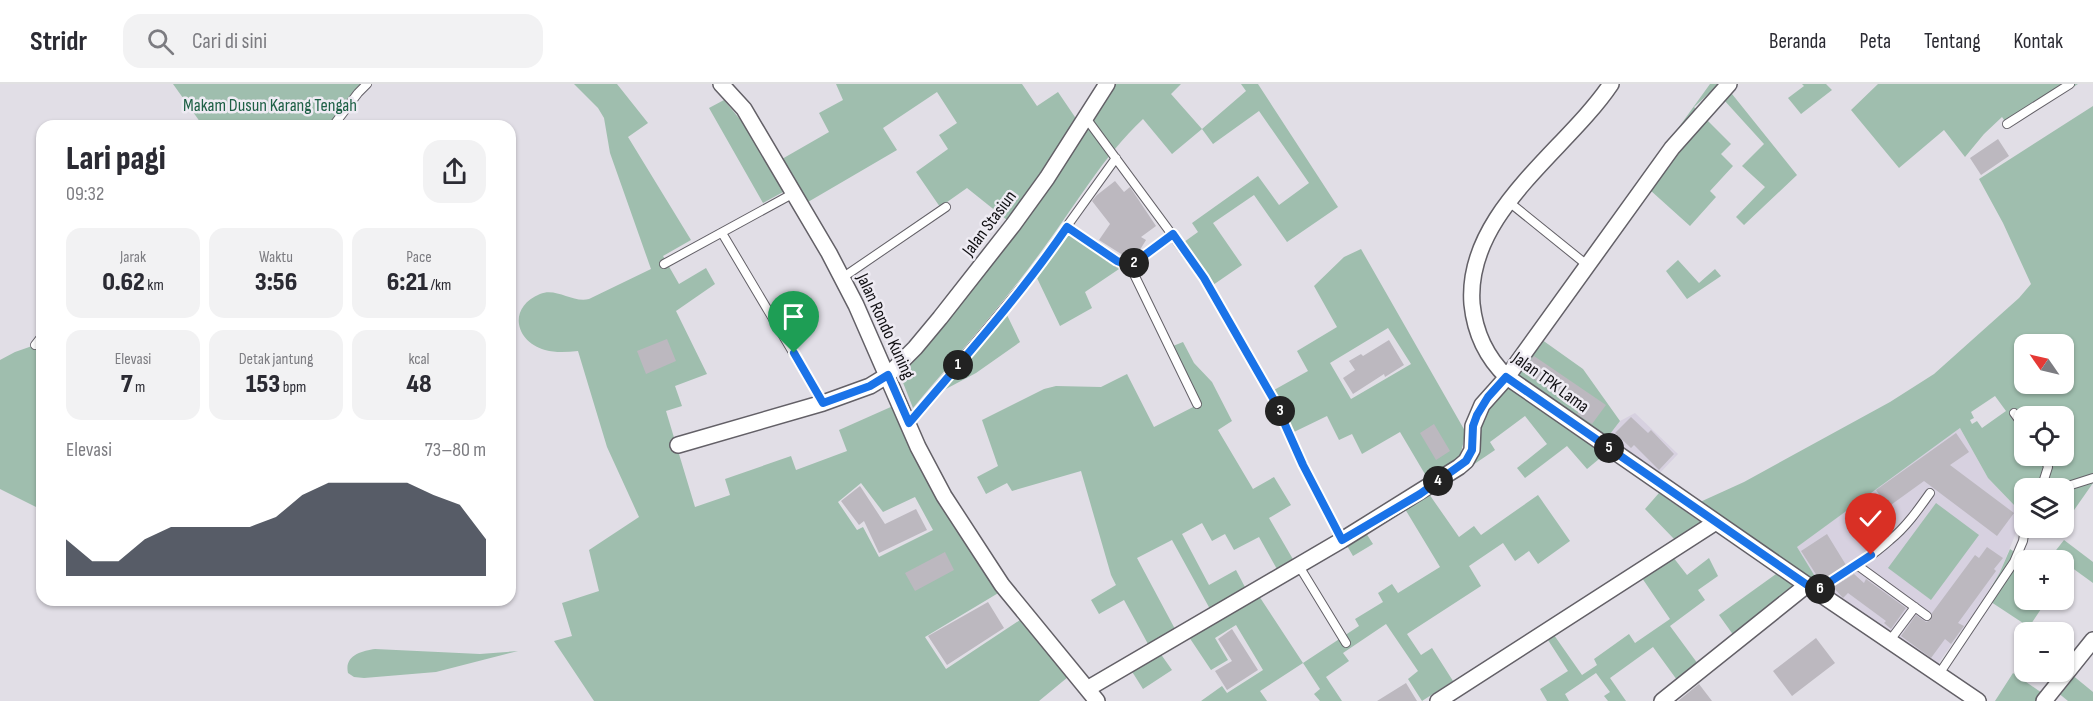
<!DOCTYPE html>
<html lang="id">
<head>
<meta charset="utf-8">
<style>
  body { margin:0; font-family:"Sofia Sans Condensed",sans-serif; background:#f2f2f3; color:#2b2b33; height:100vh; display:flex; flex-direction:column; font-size:22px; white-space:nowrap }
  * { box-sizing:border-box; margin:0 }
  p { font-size:20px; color:#7c7c81 }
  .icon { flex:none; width:33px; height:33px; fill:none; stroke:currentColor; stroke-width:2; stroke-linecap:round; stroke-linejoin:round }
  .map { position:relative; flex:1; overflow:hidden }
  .drawer { position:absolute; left:36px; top:36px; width:480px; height:486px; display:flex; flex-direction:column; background:#fff; border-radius:18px; box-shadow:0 2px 4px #0004 }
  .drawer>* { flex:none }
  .needle { width:39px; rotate:304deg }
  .controls { position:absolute; left:2014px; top:250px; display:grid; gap:12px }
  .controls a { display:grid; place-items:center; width:60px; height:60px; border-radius:12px; background:#fff; box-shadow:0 2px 4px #0004; font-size:30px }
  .pin { position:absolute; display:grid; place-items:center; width:51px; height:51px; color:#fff; margin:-62px -26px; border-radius:50% 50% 50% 0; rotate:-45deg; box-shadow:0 0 6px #0007 }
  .pin .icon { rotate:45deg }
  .km { position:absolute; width:30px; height:30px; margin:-15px; border-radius:50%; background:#222; color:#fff; font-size:16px; line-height:30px; text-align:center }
  .round { display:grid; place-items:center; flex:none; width:63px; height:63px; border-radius:18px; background:#f2f2f3 }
  .head { display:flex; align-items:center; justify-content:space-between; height:102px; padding:0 30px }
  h1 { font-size:33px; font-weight:800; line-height:45px }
  .metrics { display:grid; grid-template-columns:repeat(3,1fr); gap:9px; height:102px; padding:6px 30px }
  .metrics div { display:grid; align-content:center; border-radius:15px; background:#f2f2f3; text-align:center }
  .metrics b { font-size:26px; font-weight:800 }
  .metrics small { font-size:16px; font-weight:400 }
  .metrics p { font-size:16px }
  .chart { height:168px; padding:12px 30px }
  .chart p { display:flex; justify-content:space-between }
  .chart svg { width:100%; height:108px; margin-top:6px; fill:#111827; opacity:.7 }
  header { display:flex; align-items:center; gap:36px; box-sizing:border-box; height:84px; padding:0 30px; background:#fff; border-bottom:2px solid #e1e1e2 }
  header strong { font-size:28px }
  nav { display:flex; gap:33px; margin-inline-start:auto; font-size:21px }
  .search { width:420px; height:54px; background:#f2f2f3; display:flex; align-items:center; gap:15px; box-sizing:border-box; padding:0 21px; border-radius:18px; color:#7c7c81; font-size:22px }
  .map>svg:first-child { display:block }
</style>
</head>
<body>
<header>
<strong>Stridr</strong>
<div class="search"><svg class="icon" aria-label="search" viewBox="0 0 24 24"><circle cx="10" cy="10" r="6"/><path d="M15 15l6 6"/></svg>Cari di sini</div>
<nav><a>Beranda</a><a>Peta</a><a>Tentang</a><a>Kontak</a></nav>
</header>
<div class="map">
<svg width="2093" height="617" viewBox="0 0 2093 617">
  <rect width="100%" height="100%" fill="#e1dee6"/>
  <path fill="#d7d1e0" d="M1635 329 1678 370 1659 390 1607 354 1620 337Z
    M1960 344 1988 394 2014 421 2017 429 2016 449 2000 488 1978 524 1937 581 1819 499 1796 463Z"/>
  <path fill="#9fbeae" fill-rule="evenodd" d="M173 0H367L333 42H203Z
    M574 0H617L648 39 628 53 691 156 663 172 679 200 706 184 715 200 676 227 707 290 675 302 682 322 666 327 695 423 730 411 725 395 791 372 796 386 847 367 839 346 893 322 1000 508 925 553 946 585 1020 536 1068 593 1039 617H594L554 557 572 552 562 519 599 507 589 466 639 433 607 363 578 267C567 268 556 269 545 266 514 257 508 223 540 210 556 203 572 219 589 215L651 185 610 69 604 34 598 24ZM861 399 883 428 915 413 933 446 879 473 863 443 857 446 838 418Z
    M836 0H1022L1037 22 1058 8 1077 36 1007 136 967 104 940 123 916 88 948 65 939 51 957 39 937 8 883 44 897 66 808 118 782 75 829 48 819 29 843 16Z
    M1114 0H1181L1171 10 1202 45 1246 7 1241 0H1258L1338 123 1287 158 1254 111 1213 139 1242 181 1213 201 1184 158 1198 148 1192 139 1258 92 1279 121 1309 99 1259 27 1213 60 1202 45 1172 70 1143 35C1104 71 1075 122 1043 165 1003 220 957 272 913 324L900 291 922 268 1075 61Z
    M1710 0H1724L1797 91 1744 141 1736 133 1765 103 1742 82 1764 60 1714 5 1694 23 1731 60 1721 70 1733 82 1710 107 1716 113 1690 142 1640 97Z
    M1802 0H1826L1832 6 1801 30 1788 14 1804 2Z
    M1878 0H2078L2009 43 2002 33 1984 50 1965 73 1944 46 1899 84 1851 26Z
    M724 16 748 45 785 107 763 119 709 24Z
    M2093 22V399L2065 439 2064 405H2025V420L2017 438 2014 421 1988 394 1960 344 1797 463 1819 499 1700 418 1744 398 1890 318 1934 290 2019 214 2031 200 2003 139 1979 95ZM2025 261H2064V300H2025ZM1995 312 2006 327 1982 344 1977 337 1972 340 1970 336 1974 334 1971 328ZM2025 333H2064V372H2025Z
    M1069 150 1119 185 1085 208 1092 224 1060 242 1037 194Z
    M1361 165 1465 347C1461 381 1456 378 1429 397L1400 348 1362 370 1352 350 1339 356 1327 332 1294 348 1274 306 1308 287 1297 267 1337 243 1314 202 1344 173ZM1388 244 1411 280 1351 315 1330 279Z
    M1678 176 1699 199 1715 185 1721 192 1687 215 1666 187Z
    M1007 231 1020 258 976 289 944 306Z
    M1531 248 1583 285 1620 337 1607 354 1505 282Z
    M1183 258 1194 279 1212 298 1232 337 1218 346 1253 405 1274 393 1291 421 1269 434 1294 477 1278 487 1259 453 1234 466 1225 450 1212 457 1202 439 1182 450 1209 501 1236 486 1246 505 1210 525 1172 456 1137 474 1175 545 1148 560 1124 516 1099 530 1091 516 1116 501 1111 491 1081 387 1012 407 1007 399 986 410 977 393 998 382 982 336 1044 305 1056 302 1101 303 1127 290 1154 343 1201 319 1173 262Z
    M35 261H42V426L0 405V276L15 268Z
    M1508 302 1605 370 1587 385 1567 362 1525 394 1517 384 1547 360 1525 332 1490 358 1495 366 1467 385C1486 369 1477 357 1483 337 1487 324 1499 312 1508 302Z
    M1659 409 1702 439 1675 456 1645 425Z
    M1429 410 1459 453 1474 442 1481 451 1538 411 1570 457 1538 480 1529 467 1515 477 1503 459 1469 482 1481 502 1407 550 1421 571 1432 564 1453 597 1422 617 1408 595 1418 587 1386 540 1343 569 1349 577 1326 593 1342 617H1320L1314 610 1320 605 1303 579 1260 607 1267 617H1201L1222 602 1227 609 1263 586 1236 541 1215 554 1228 576 1211 586 1189 553 1259 512 1303 579 1359 542 1355 535 1383 518 1378 509 1392 500 1398 509 1440 483 1405 425Z
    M1936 419 1979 451 1931 516 1888 484Z
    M1366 449 1373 460 1353 472 1346 460Z
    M2064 456 2093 478V499L2053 470Z
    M2010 465 2028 477H2025V516H2047L2029 543 1985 514 2000 488Z
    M1673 473 1687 491 1709 474 1718 492 1698 506 1705 516 1670 542 1698 580 1677 596 1653 563 1610 594 1626 617H1608L1604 612 1610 608 1596 589 1565 610 1569 617H1547L1540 605 1568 587 1548 556 1554 551 1582 591 1597 581 1594 575 1629 550 1635 559 1670 535 1642 494Z
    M1776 490 1796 503 1734 552 1719 531Z
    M375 565 480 570 518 567 436 588 364 594 354 593 348 589C344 571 362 567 375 565Z
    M1160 569 1172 586 1143 605 1131 586Z
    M2013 589 2042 609 2036 617H1995Z
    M2071 590 2093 608V617H2068L2057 608Z"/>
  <path fill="#bcb8bf" d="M1998 55 2009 72 1981 91 1970 74Z
    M1115 97 1124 108 1130 103 1156 142 1141 153 1146 156 1138 169 1129 175 1099 156 1110 140 1092 117 1097 111Z
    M667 255 676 277 646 290 637 267Z
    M1389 256 1404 281 1385 293 1384 290 1353 310 1343 294 1355 286 1349 277 1361 270 1363 272Z
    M1534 272 1606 321 1592 340 1577 330 1579 327 1523 287Z
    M1631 333 1648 349 1651 346 1674 370 1659 386 1634 361 1631 364 1615 349Z
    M1434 340 1450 367 1436 376 1420 349Z
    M1956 349 1969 368 1950 381 2014 429 1997 452 1924 397 1888 423 1876 406Z
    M860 402 885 440 916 425 927 446 879 469 864 437 859 441 841 417Z
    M1827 450 1846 481 1825 495 1822 492 1819 495 1801 467Z
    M1987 463 2003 474 1994 485 1996 487 1958 539 1964 542 1951 560 1945 555 1931 574 1901 552 1916 531 1926 538 1931 536 1932 529 1975 471 1979 474Z
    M945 468 954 486 915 507 905 489Z
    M1854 490 1864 499 1866 495 1906 524 1891 545 1884 539 1886 537 1848 509 1843 514 1833 503Z
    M988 518 1004 544 947 581 928 552Z
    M1232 545 1258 586 1227 606 1215 587 1232 577 1218 555Z
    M1816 554 1835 579 1792 612 1773 587Z
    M1406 599 1417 617H1377Z
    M1699 600 1712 617H1678Z"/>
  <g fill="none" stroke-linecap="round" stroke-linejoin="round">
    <g stroke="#636067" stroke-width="10">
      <path id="lane" d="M1086 34 1204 194 1274 316 1303 381 1342 456
        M2007 40 2070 0
        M333 42 358 9 367 0
        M1509 118 1587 181
        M1067 143 1117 178 1130 182 1173 150
        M722 149 823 319
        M664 180 794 109
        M1130 182 1197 320
        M842 194 946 123
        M35 261 42 252
        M2014 329 2025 344
        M909 339 1034 188 1116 74
        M2041 405 2068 402 2093 394
        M2041 405 2048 383 2044 372
        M1857 481 1927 532
        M1299 482 1346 559
        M1816 507C1841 491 1868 476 1890 456 1906 443 1918 426 1930 409
        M1894 551 1915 523
        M1939 590 2014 478 2023 457 2025 444"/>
    </g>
    <g stroke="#636067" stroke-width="18">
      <path id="street" d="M721 0 744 25 829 169 856 221 918 363 944 412 1002 501 1097 617
        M1611 0C1566 67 1465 129 1472 220 1475 249 1486 273 1507 293L1807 501 1978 617
        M678 361 823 319 870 302 888 291 915 264 940 234 1013 141 1047 94 1107 0
        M1087 605 1342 456 1459 383 1466 377 1472 366 1473 342 1482 321 1507 293 1672 64 1729 0
        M1438 617 1716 438
        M1662 617 1807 501
        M2044 617 2093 556"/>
    </g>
    <use href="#lane" stroke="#fff" stroke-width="8"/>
    <use href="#street" stroke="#fff" stroke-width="15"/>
  </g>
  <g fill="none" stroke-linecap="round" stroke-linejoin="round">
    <g stroke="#fff" stroke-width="12">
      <path id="route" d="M794 269 823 319 870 302 888 291 909 339C963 275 1020 212 1067 143L1117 177 1130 182 1173 150 1204 194 1274 316 1303 381 1342 456 1420 410 1466 377 1472 366 1473 342 1477 331 1488 313 1506 293 1816 507 1871 471"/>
    </g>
    <use href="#route" stroke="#1a73e8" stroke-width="8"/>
  </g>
  <g text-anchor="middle" stroke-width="5" stroke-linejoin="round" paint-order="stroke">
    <g font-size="18" fill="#1e6046" stroke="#eeebf3">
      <text x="270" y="27">Makam Dusun Karang Tengah</text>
    </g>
    <g font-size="18" fill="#100f12" stroke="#eeebf3">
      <text transform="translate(989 139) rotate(-53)" y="6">Jalan Stasiun</text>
      <text transform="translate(886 242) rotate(65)" y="6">Jalan Rondo Kuning</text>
      <text transform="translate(1551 298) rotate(36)" y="6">Jalan TPK Lama</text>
    </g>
  </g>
</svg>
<div class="controls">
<a><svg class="needle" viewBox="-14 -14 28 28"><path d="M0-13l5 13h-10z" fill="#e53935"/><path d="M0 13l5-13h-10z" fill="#7c7c81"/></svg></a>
<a><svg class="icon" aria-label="locate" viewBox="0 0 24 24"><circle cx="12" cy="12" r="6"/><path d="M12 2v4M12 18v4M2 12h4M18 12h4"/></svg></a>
<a><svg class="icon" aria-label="layers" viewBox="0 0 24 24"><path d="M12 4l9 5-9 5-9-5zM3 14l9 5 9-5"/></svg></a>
<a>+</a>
<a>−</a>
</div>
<div class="pin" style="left:794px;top:269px;background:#1e9e55"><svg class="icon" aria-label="arrive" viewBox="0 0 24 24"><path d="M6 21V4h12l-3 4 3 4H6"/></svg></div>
<div class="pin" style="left:1871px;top:471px;background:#d93025"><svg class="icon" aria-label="check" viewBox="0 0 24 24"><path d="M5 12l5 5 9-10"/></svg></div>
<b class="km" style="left:958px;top:281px">1</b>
<b class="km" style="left:1134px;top:179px">2</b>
<b class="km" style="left:1280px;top:327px">3</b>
<b class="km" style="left:1438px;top:397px">4</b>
<b class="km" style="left:1609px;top:364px">5</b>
<b class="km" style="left:1820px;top:505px">6</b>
<section class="drawer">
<div class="head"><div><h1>Lari pagi</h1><p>09:32</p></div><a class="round"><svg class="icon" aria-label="share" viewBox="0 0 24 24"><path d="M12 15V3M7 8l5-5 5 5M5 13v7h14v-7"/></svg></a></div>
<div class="metrics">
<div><p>Jarak</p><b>0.62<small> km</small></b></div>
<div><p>Waktu</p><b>3:56</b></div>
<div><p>Pace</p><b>6:21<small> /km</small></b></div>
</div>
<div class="metrics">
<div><p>Elevasi</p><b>7<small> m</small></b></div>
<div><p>Detak jantung</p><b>153<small> bpm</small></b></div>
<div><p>kcal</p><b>48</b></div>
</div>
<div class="chart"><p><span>Elevasi</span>73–80 m</p>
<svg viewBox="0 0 160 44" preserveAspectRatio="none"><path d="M0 44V29L10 38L20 38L30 29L40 24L50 24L60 24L70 24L80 20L90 11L100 6L110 6L120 6L130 6L140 11L150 15L160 29V44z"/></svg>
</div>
</section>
</div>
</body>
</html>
